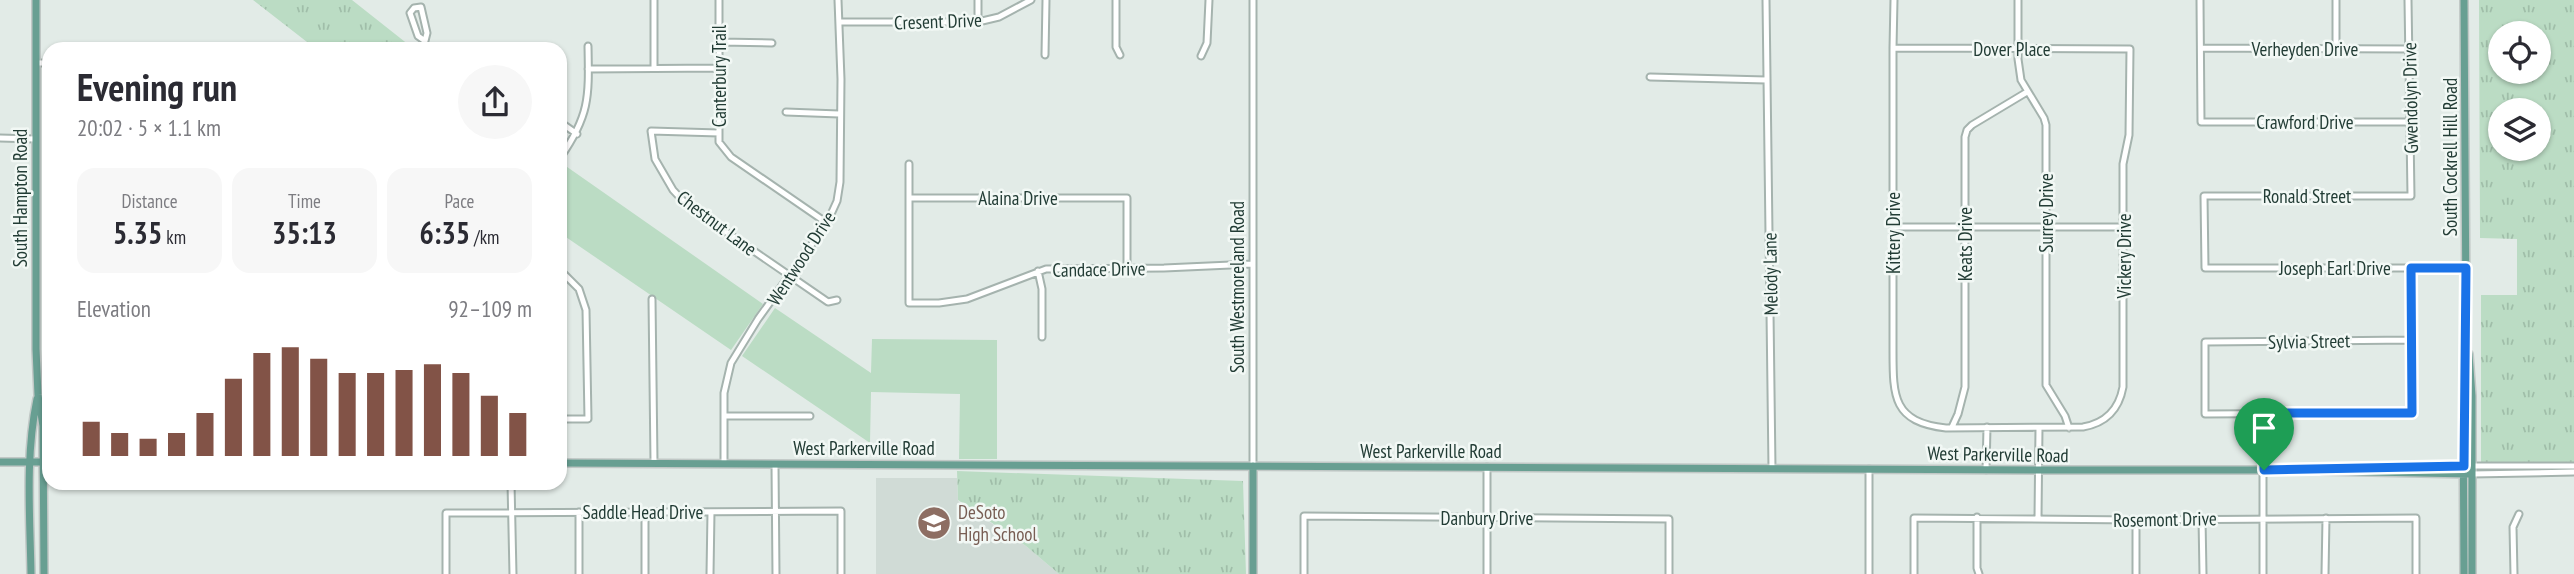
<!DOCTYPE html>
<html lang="en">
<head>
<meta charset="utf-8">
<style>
  body { margin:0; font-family:"PT Sans Narrow",sans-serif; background:#f7f7f7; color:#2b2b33; height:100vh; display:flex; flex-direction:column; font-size:26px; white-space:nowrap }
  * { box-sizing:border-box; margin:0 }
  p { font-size:23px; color:#7c7c81 }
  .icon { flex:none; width:38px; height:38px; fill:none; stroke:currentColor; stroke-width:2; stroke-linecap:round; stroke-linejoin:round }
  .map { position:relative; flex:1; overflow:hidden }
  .drawer { position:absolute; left:42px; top:42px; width:525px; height:448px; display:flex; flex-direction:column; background:#fff; border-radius:21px; box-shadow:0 2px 5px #0004 }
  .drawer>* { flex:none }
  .tools { position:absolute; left:2488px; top:21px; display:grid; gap:14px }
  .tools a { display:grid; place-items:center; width:63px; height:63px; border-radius:50%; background:#fff; box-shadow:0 2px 5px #0004; font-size:35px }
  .pin { position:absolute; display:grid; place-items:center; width:60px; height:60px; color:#fff; margin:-72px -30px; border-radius:50% 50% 50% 0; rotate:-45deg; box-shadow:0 0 7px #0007 }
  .pin .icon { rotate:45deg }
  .round { display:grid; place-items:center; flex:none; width:74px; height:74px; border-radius:37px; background:#f7f7f7 }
  .summary { display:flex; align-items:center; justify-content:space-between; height:119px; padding:0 35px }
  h1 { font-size:38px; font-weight:700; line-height:52px }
  .figures { display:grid; grid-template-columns:repeat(3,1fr); gap:10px; height:119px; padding:7px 35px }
  .figures div { display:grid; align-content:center; border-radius:18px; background:#f7f7f7; text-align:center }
  .figures b { font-size:30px; font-weight:700 }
  .figures small { font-size:19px; font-weight:400 }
  .figures p { font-size:19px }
  .chart { height:196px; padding:14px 35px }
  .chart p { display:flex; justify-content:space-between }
  .chart svg { width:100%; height:126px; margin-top:7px; stroke:#825347; stroke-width:6 }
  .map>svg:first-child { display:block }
</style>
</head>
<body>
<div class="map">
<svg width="2574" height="574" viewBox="0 0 2574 574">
  <defs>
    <pattern id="grass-tufts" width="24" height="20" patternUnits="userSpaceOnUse" patternTransform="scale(1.75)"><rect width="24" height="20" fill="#bbdcc4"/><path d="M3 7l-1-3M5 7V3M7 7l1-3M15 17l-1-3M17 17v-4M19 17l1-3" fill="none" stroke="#a0bea9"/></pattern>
  </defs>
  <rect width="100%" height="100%" fill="#e2ebe7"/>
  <path fill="#d0dbd6" d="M876 478H957L958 501 1026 546 1059 574H876Z"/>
  <path fill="url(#grass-tufts)" fill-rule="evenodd" d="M253 0H352L414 49H316Z
    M2479 0H2574V464H2481V295H2517V239L2480 238ZM2501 33H2539V72H2501ZM2501 110H2539V149H2501Z
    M957 471 1243 481 1246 574H1059L1026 546 958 500Z"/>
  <path fill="#bbdcc4" d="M560 162 763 304 731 350 560 233Z
    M775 308 871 373 872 339 997 340V459H959L960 394 871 392 870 443 742 356Z"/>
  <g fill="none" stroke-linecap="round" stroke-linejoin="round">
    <g stroke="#a5b3ae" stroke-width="9">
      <path id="minor" d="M654 0V68
        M719 0V142L731 157 827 223
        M978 0V22
        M1116 0V47L1120 55
        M1766 0 1772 468
        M2018 0V59L2021 80 2044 118 2046 125V385L2065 416 2069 428
        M2200 0 2201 122H2410
        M2336 0V50
        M2408 0 2411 196H2204L2205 268H2466
        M421 7 427 33 425 41 418 36 410 13 414 8Z
        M840 22H978L999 17 1031 0
        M720 42 772 43
        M1893 48 2130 49 2129 135 2123 164V387C2119 409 2106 423 2083 427L1946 428C1893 422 1893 397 1893 351V48L1894 0
        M2201 48 2409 49
        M1045 55 1046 0
        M1201 56 1207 43 1209 0
        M36 63H49
        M588 69 720 68
        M1650 77 1766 80
        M786 112 839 114
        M560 122 577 134
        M719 133 651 131 655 159 673 190 687 205 828 302 837 300
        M0 138 35 139
        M560 158C590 115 589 97 588 46
        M909 164V303H939L967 299 1046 269 1164 268 1253 264
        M910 198H1127V268
        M1893 227H2125
        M2411 268 2412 413 2205 414V342L2412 340
        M560 270 579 289 586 310 588 419H560
        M1038 271 1042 289V337
        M652 299 654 462
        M2263 413V574
        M724 416H810
        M1952 427 1958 414 1965 387V137L1967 130 1972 125 2027 92
        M724 463V393L731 363 758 319 827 223 837 201 840 182 841 79 838 0
        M775 465 776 574
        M1253 466V0
        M2472 466H2574
        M1869 469V574
        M1986 470 1987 427
        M2472 474 2574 472
        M511 483 513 574
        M1977 517V568L1979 574
        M2038 518 2039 428
        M2202 518 2203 574
        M2136 520V574
        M446 574V513L841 511V574
        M579 574V512
        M645 574V513
        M710 574 711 512
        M1304 574V516L1669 519V574
        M1487 574V467
        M1914 574V518L2136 520 2416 518V574
        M2325 574 2326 518
        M2514 574 2513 527 2519 514"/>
    </g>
    <g stroke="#c1c8c6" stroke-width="10">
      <path id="major" d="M36 0V349L38 395 43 426 44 574
        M2469 354 2472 396V574
        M0 462H49
        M560 463 2038 470H2302L2472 466
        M1253 466V574
        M2323 471 2469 474
        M31 574C30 516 25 457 37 399
        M2464 574 2463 396 2466 314 2464 0"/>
    </g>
    <use href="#minor" stroke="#fff" stroke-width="5"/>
    <use href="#major" stroke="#689f92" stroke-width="7"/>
  </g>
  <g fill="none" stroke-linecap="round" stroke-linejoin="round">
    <g stroke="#fff" stroke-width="14">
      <path id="route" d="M2411 268H2466L2464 466 2264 470 2263 413H2412Z"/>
    </g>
    <use href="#route" stroke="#1a73e8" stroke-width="9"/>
  </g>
  <defs>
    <g id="school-disc" transform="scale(1.75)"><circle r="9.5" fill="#8d6e63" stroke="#f2f8f5"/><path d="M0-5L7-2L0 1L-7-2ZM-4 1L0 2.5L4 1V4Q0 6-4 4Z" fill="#fff"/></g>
  </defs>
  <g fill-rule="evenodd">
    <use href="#school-disc" x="934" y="523"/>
  </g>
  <g text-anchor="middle" stroke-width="5" stroke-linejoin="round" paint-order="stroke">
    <g font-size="19" fill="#223c35" stroke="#f2f8f5">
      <text transform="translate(938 21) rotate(-2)" y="7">Cresent Drive</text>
      <text x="2012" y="56">Dover Place</text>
      <text x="2305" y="56">Verheyden Drive</text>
      <text transform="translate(719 76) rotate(-90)" y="7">Canterbury Trail</text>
      <text transform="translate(2410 98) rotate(-91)" y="7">Gwendolyn Drive</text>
      <text x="2305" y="129">Crawford Drive</text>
      <text transform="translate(2450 157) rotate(-90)" y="7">South Cockrell Hill Road</text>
      <text x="2307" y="203">Ronald Street</text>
      <text transform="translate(20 198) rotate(-90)" y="7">South Hampton Road</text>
      <text x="1018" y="205">Alaina Drive</text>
      <text transform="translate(2046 213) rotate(-90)" y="7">Surrey Drive</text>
      <text transform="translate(717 223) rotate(37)" y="7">Chestnut Lane</text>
      <text transform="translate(1893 233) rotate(-90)" y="7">Kittery Drive</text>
      <text transform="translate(1965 244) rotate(-90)" y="7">Keats Drive</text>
      <text transform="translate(2124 256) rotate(-90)" y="7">Vickery Drive</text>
      <text transform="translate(801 258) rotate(-57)" y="7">Wentwood Drive</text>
      <text x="2335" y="275">Joseph Earl Drive</text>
      <text transform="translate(1099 269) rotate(-1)" y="7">Candace Drive</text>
      <text transform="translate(1770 274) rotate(-91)" y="7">Melody Lane</text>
      <text transform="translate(1237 287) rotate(-90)" y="7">South Westmoreland Road</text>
      <text transform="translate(2309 341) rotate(-1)" y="7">Sylvia Street</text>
      <text x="864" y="455">West Parkerville Road</text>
      <text x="1431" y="458">West Parkerville Road</text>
      <text transform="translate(1998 454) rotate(1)" y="7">West Parkerville Road</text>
      <text x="643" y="519">Saddle Head Drive</text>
      <text x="1487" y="525">Danbury Drive</text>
      <text transform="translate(2165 519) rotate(-1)" y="7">Rosemont Drive</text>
    </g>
    <g font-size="19" fill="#785e54" stroke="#f2f8f5" text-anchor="start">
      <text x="958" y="519">DeSoto<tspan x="958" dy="22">High School</tspan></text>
    </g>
  </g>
</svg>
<div class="tools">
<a><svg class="icon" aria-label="locate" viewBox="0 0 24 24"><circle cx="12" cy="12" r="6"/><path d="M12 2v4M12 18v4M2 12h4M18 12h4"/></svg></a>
<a><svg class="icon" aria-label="layers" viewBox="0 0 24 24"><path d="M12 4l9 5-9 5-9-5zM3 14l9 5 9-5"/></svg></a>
</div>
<div class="pin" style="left:2264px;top:470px;background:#1e9e55"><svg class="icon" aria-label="arrive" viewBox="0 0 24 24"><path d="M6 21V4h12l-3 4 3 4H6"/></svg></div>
<section class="drawer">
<div class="summary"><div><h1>Evening run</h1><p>20:02 · 5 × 1.1 km</p></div><a class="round"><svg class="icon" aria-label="share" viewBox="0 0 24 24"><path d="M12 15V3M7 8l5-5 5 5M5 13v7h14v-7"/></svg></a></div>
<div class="figures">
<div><p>Distance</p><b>5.35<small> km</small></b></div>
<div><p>Time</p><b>35:13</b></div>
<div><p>Pace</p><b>6:35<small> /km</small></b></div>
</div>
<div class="chart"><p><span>Elevation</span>92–109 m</p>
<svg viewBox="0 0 160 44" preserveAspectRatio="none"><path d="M5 44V32M15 44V36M25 44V38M35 44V36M45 44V29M55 44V17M65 44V8M75 44V6M85 44V10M95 44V15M105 44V15M115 44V14M125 44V12M135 44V15M145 44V23M155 44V29"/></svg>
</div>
</section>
</div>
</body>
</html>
